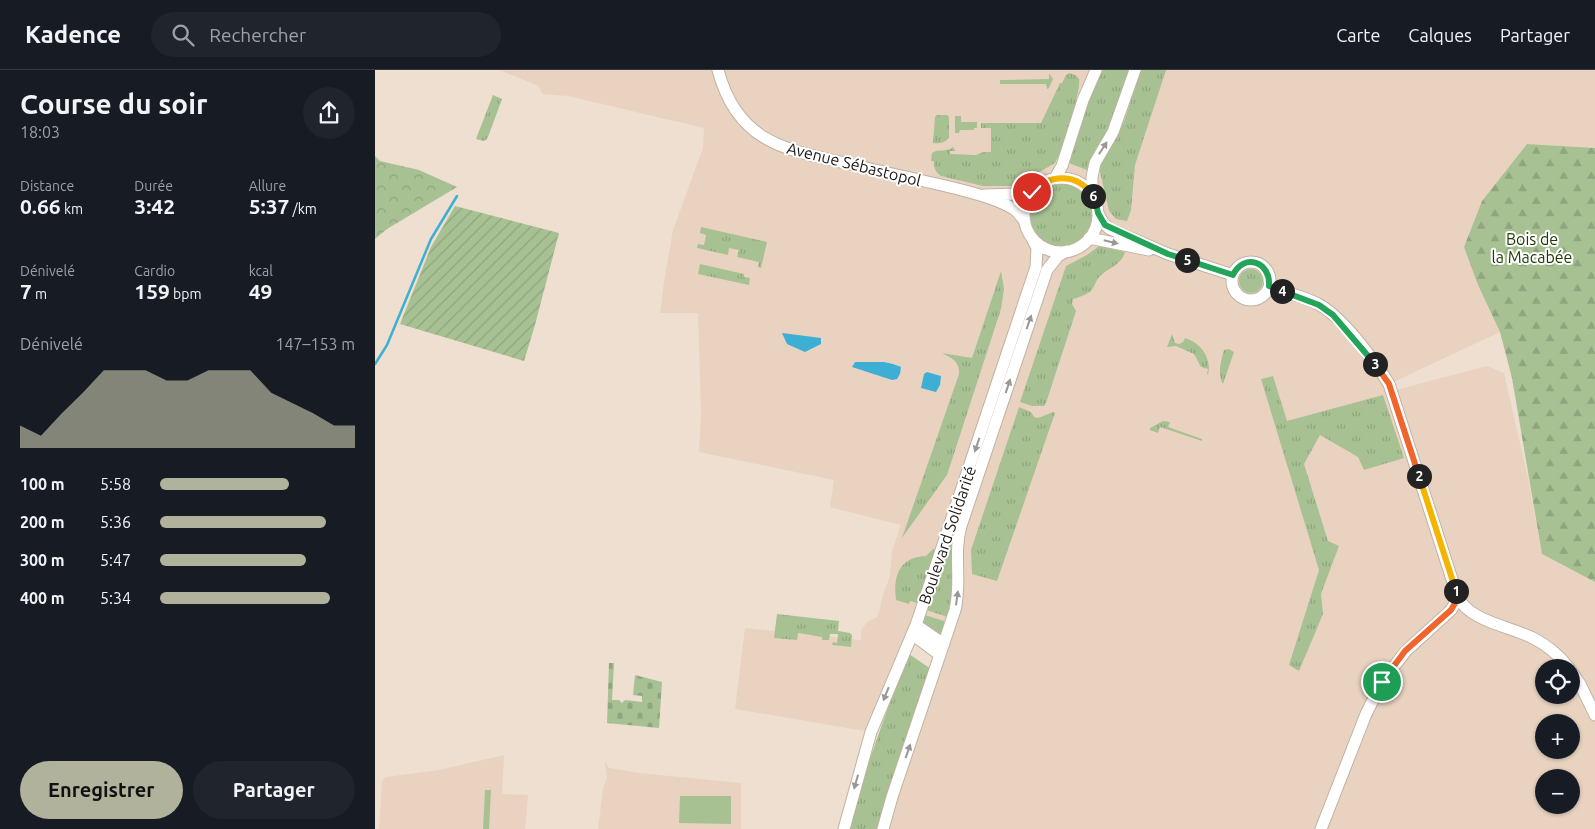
<!DOCTYPE html>
<html lang="fr">
<head>
<meta charset="utf-8">
<style>
  body { margin:0; font-family:Ubuntu,sans-serif; background:#20242c; color:#f1f3f6; height:100vh; display:flex; flex-direction:column; font-size:19px; white-space:nowrap }
  * { box-sizing:border-box; margin:0 }
  p { font-size:16px; color:#9ea1a6 }
  .icon { flex:none; width:28px; height:28px; fill:none; stroke:currentColor; stroke-width:2; stroke-linecap:round; stroke-linejoin:round }
  .map { position:relative; flex:1; overflow:hidden }
  .side { display:flex; flex-direction:column; background:#171b24; width:375px }
  .side>* { flex:none }
  .tools { position:absolute; left:1160px; top:589px; display:grid; gap:10px }
  .tools a { display:grid; place-items:center; width:45px; height:45px; border-radius:50%; background:#171b24; box-shadow:0 1px 4px #0004; font-size:25px }
  .pin { position:absolute; display:grid; place-items:center; width:42px; height:42px; color:#fff; margin:-21px; border:2px solid #fff; border-radius:50%; box-shadow:0 1px 5px #0007 }
  .km { position:absolute; width:25px; height:25px; margin:-12px; border-radius:50%; background:#222; color:#fff; font-size:14px; line-height:25px; text-align:center }
  .round { display:grid; place-items:center; flex:none; width:52px; height:52px; border-radius:26px; background:#20242c }
  .overview { display:flex; align-items:center; justify-content:space-between; height:85px; padding:0 20px }
  h1 { font-size:28px; font-weight:700; line-height:38px }
  .figures { display:grid; grid-template-columns:repeat(3,1fr); gap:8px; height:85px; padding:5px 20px }
  .figures div { display:grid; align-content:center }
  .figures b { font-size:21px; font-weight:700 }
  .figures small { font-size:14px; font-weight:400 }
  .figures p { font-size:14px }
  .chart { height:140px; padding:10px 20px }
  .chart p { display:flex; justify-content:space-between }
  .chart svg { width:100%; height:90px; margin-top:5px; fill:#b0b29c; opacity:.7 }
  .action { display:flex; gap:10px; margin-top:auto; padding:10px 20px }
  .action a { flex:1; height:58px; border-radius:30px; background:#b0b29c; color:#111; font-size:20px; font-weight:700; line-height:58px; text-align:center }
  .action a+a { background:#20242c; color:#f1f3f6 }
  ul { padding:0 20px; list-style:none; font-size:16px }
  li { display:grid; grid-template-columns:80px 60px 1fr; align-items:center; height:38px }
  li i { height:12px; border-radius:6px; background:#b0b29c }
  header { display:flex; align-items:center; gap:30px; box-sizing:border-box; height:70px; padding:0 25px; background:#171b24; border-bottom:1px solid #363941 }
  header strong { font-size:24px }
  nav { display:flex; gap:28px; margin-inline-start:auto; font-size:18px }
  .search { width:350px; height:45px; background:#20242c; display:flex; align-items:center; gap:12px; box-sizing:border-box; padding:0 18px; border-radius:28px; color:#9ea1a6; font-size:19px }
  main { display:flex; flex:1; min-height:0 }
  .map>svg:first-child { display:block }
</style>
</head>
<body>
<header>
<strong>Kadence</strong>
<div class="search"><svg class="icon" aria-label="search" viewBox="0 0 24 24"><circle cx="10" cy="10" r="6"/><path d="M15 15l6 6"/></svg>Rechercher</div>
<nav><a>Carte</a><a>Calques</a><a>Partager</a></nav>
</header>
<main>
<section class="side">
<div class="overview"><div><h1>Course du soir</h1><p>18:03</p></div><a class="round"><svg class="icon" aria-label="share" viewBox="0 0 24 24"><path d="M12 15V3M7 8l5-5 5 5M5 13v7h14v-7"/></svg></a></div>
<div class="figures">
<div><p>Distance</p><b>0.66<small> km</small></b></div>
<div><p>Durée</p><b>3:42</b></div>
<div><p>Allure</p><b>5:37<small> /km</small></b></div>
</div>
<div class="figures">
<div><p>Dénivelé</p><b>7<small> m</small></b></div>
<div><p>Cardio</p><b>159<small> bpm</small></b></div>
<div><p>kcal</p><b>49</b></div>
</div>
<div class="chart"><p><span>Dénivelé</span>147–153 m</p>
<svg viewBox="0 0 160 44" preserveAspectRatio="none"><path d="M0 44V33L10 38L20 27L30 17L40 6L50 6L60 6L70 11L80 11L90 6L100 6L110 6L120 17L130 22L140 27L150 33L160 33V44z"/></svg>
</div>
<ul>
<li><b>100 m</b>5:58<i style="width:66%"></i></li>
<li><b>200 m</b>5:36<i style="width:85%"></i></li>
<li><b>300 m</b>5:47<i style="width:75%"></i></li>
<li><b>400 m</b>5:34<i style="width:87%"></i></li>
</ul>
<div class="action"><a>Enregistrer</a><a>Partager</a></div>
</section>
<div class="map">
<svg width="1220" height="759" viewBox="0 0 1220 759">
  <defs>
    <pattern id="grass-tufts" width="24" height="20" patternUnits="userSpaceOnUse" patternTransform="scale(1.25)"><rect width="24" height="20" fill="#a7c193"/><path d="M3 7l-1-3M5 7V3M7 7l1-3M15 17l-1-3M17 17v-4M19 17l1-3" fill="none" stroke="#8fa57e"/></pattern>
    <pattern id="forest-firs" width="22" height="20" patternUnits="userSpaceOnUse" patternTransform="scale(1.25)"><rect width="22" height="20" fill="#a7c193"/><path d="M5 1l3.5 6h-7zM16 11l3.5 6h-7z" fill="#8fa57e"/></pattern>
    <pattern id="cemetery-stones" width="16" height="16" patternUnits="userSpaceOnUse" patternTransform="scale(1.25)"><rect width="16" height="16" fill="#a7c193"/><path d="M2 7V4a2 2 0 0 1 4 0v3zM10 15v-3a2 2 0 0 1 4 0v3z" fill="#8fa57e"/></pattern>
    <pattern id="park-crowns" width="20" height="18" patternUnits="userSpaceOnUse" patternTransform="scale(1.25)"><rect width="20" height="18" fill="#a7c193"/><path d="M2 6a3 3 0 1 1 6 0M12 15a3 3 0 1 1 6 0" fill="none" stroke="#8fa57e"/></pattern>
    <pattern id="garden-furrows" width="10" height="10" patternUnits="userSpaceOnUse" patternTransform="scale(1.25)"><rect width="10" height="10" fill="#a7c193"/><path d="M-1 1l2-2M0 10L10 0M9 11l2-2" fill="none" stroke="#8fa57e"/></pattern>
  </defs>
  <rect width="100%" height="100%" fill="#eedfd0"/>
  <path fill="#e9d3c0" fill-rule="evenodd" d="M124 0H1220V78L1152 74 1107 131 1089 177 1103 215 1125 262 1014 314 1017 321 1112 296 1129 303 1153 408 1167 484 1220 512V759H508L569 574 540 559 496 662 360 639 370 558 486 570V560L492 552 502 547 504 543 507 528 515 506 517 481 526 455 455 437 459 410 324 382 326 344 323 243H285L289 212 298 160 328 78 329 58 193 26 167 24 164 16ZM1169 598H1196V625H1169ZM1169 652H1196V680H1169ZM1169 708H1196V735H1169Z
    M129 685 127 724 153 725 150 759H4L7 711 11 707 64 700Z
    M230 692 234 698 264 703 366 713V759H223L228 718 232 708Z"/>
  <path fill="url(#grass-tufts)" d="M728 0H755L735 59 721 78 712 100 694 93 716 23Z
    M766 0H791L760 95 756 140 752 151 741 149 734 141 724 97 727 88 740 69 750 49Z
    M674 3 678 9 674 18 672 19 671 14H625V10L674 9Z
    M694 3C698 4 702 5 704 9 707 18 686 84 680 93L661 104 649 114 642 116H608L566 106C561 103 558 97 559 91H556L557 83C564 78 571 83 578 77L580 81H575V84L601 85 608 82H616V58H606V53H666L685 13H687L691 5Z
    M118 25 127 29 113 67 111 70 108 71 101 69Z
    M562 45H572L574 47V68C569 73 564 74 558 73L560 47Z
    M580 46H586V52H602V58H599V60H585L584 63H580Z
    M655 145a31 31 0 1 1 62 0a31 31 0 1 1-62 0Z
    M326 157 392 172 386 198 383 197 384 192 362 187 364 180 354 178 353 185 322 178 323 174 329 175 331 165 325 163Z
    M724 176 750 182C746 196 734 197 724 207 721 211 719 217 716 221 714 223 701 229 698 229L697 234 701 241 671 333 669 336H657L645 332 691 196 712 185Z
    M325 194 369 204V207L375 208 374 215 323 204Z
    M864 211a12 12 0 1 1 24 0a12 12 0 1 1-24 0Z
    M626 201 629 219 626 239 572 405 527 468 584 304C585 291 576 288 567 283L597 288Z
    M797 264 800 273 804 274 808 272 810 268C826 273 837 288 833 305L832 304 833 299 826 297 819 284 801 276 792 277Z
    M854 279 859 282 848 314C842 303 846 291 849 280Z
    M898 306 912 351 1008 325 1029 388 989 400 983 387 945 365 929 394 953 471 964 476 946 524 948 544 924 601 914 595 944 500 886 309Z
    M644 337 656 342 659 347 663 348 678 342 680 343 622 511 597 504 596 480Z
    M788 351 795 352 793 357 827 369V371L785 357 783 363 775 360V358Z
    M577 465 578 466 577 481 579 523 573 547 551 540Z
    M558 479 560 480 542 533 535 531 534 534 521 530C518 506 524 487 551 486Z
    M402 544 464 551 463 561 475 563 477 565 476 577 457 575 458 572 462 573 463 564H455L454 570H447V567L423 563 422 570 399 568Z
    M550 545 572 552 566 565 548 554Z
    M534 584 556 599 504 759H474C490 699 511 641 534 584Z"/>
  <path fill="url(#forest-firs)" d="M1152 74 1220 78V512L1167 484 1137 308 1125 262 1103 215 1089 177 1107 131Z"/>
  <path fill="url(#cemetery-stones)" d="M234 593H239L237 630H244L247 633 250 630 267 632V626L258 625 260 605 287 612 284 658 232 653Z"/>
  <path fill="url(#park-crowns)" d="M0 86 5 91 44 100 82 117 12 159 0 169Z"/>
  <path fill="url(#garden-furrows)" d="M80 136 184 163 160 255 149 291 25 254 56 177Z"/>
  <path fill="#a7c193" d="M110 720H116L114 759H108Z
    M305 726H356V754L304 753Z"/>
  <path fill="#3dafd4" d="M407 263 446 268V274L430 282 412 274Z
    M480 292H509L518 294 526 297 525 304 522 309 517 310 477 297Z
    M552 302 566 306 565 315 561 322 546 318 549 304Z"/>
  <g fill="none" stroke-linecap="round" stroke-linejoin="round">
    <path stroke="#3dafd4" stroke-width="2.5" d="M0 294 12 275 56 169 82 126"/>
    <g stroke="#c0b1a3" stroke-width="13">
      <path id="secondary" d="M343 0C363 75 413 80 479 95 512 103 546 110 579 118 598 123 624 129 640 140 644 143 647 148 650 152
        M680 108 687 96 708 30 721 0
        M649 145a37 37 0 1 1 74 0a37 37 0 1 1-74 0Z
        M717 124V107L720 93 738 62 760 0
        M609 125 644 124 657 122
        M723 143 728 153 735 159 793 184 858 205
        M714 168 774 180
        M857 211a19 19 0 1 1 38 0a19 19 0 1 1-38 0Z
        M894 217C910 222 931 227 945 235 969 249 999 290 1014 314L1083 528C1097 552 1134 556 1158 568 1172 575 1184 585 1194 598
        M541 555 569 574
        M537 564 565 585
        M1196 601 1205 614 1220 645
        M469 759 496 662 541 555 661 197 662 178 657 168
        M508 759 517 727 580 540C587 512 578 484 586 456L672 200 683 186 692 181
        M946 759 991 644 1007 612 1031 581 1076 540 1083 528"/>
    </g>
    <use href="#secondary" stroke="#fff" stroke-width="11"/>
  </g>
  <defs><path id="oneway-solid" d="M-6-.8H1V-3.2L6.5 0L1 3.2V.8H-6Z" transform="scale(1.25)"/></defs>
  <g fill="#9a9795">
    <use href="#oneway-solid" transform="translate(728 78) rotate(-57)"/>
    <use href="#oneway-solid" transform="translate(736 172) rotate(13)"/>
    <use href="#oneway-solid" transform="translate(654 252) rotate(-71)"/>
    <use href="#oneway-solid" transform="translate(633 316) rotate(-71)"/>
    <use href="#oneway-solid" transform="translate(602 375) rotate(109)"/>
    <use href="#oneway-solid" transform="translate(582 528) rotate(-82)"/>
    <use href="#oneway-solid" transform="translate(511 624) rotate(112)"/>
    <use href="#oneway-solid" transform="translate(533 681) rotate(-71)"/>
    <use href="#oneway-solid" transform="translate(481 712) rotate(106)"/>
  </g>
  <g fill="none" stroke-linecap="round" stroke-linejoin="round">
    <g stroke="#fff" stroke-width="10">
      <path id="split-1" d="M1007 612 1030 581 1076 540 1083 528 1081 521"/>
    </g>
    <g stroke="#fff" stroke-width="10">
      <path id="split-2" d="M1044 406 1081 521"/>
    </g>
    <g stroke="#fff" stroke-width="10">
      <path id="split-3" d="M1000 294 1014 314 1044 406"/>
    </g>
    <g stroke="#fff" stroke-width="10">
      <path id="split-4" d="M907 221 944 235 958 245 1000 294"/>
    </g>
    <g stroke="#fff" stroke-width="10">
      <path id="split-5" d="M812 190 858 205C869 182 896 192 894 216L907 221"/>
    </g>
    <g stroke="#fff" stroke-width="10">
      <path id="split-6" d="M718 126 721 133 723 143 730 155 793 184 812 190"/>
    </g>
    <g stroke="#fff" stroke-width="10">
      <path id="split-7" d="M657 122C675 103 703 103 718 126"/>
    </g>
    <use href="#split-1" stroke="#f0652b" stroke-width="6"/>
    <use href="#split-2" stroke="#f5b400" stroke-width="6"/>
    <use href="#split-3" stroke="#f0652b" stroke-width="6"/>
    <use href="#split-4" stroke="#22a559" stroke-width="6"/>
    <use href="#split-5" stroke="#22a559" stroke-width="6"/>
    <use href="#split-6" stroke="#22a559" stroke-width="6"/>
    <use href="#split-7" stroke="#f5b400" stroke-width="6"/>
  </g>
  <g text-anchor="middle" stroke-width="4" stroke-linejoin="round" paint-order="stroke">
    <g font-size="16" fill="#1e1813" stroke="#fff">
      <text transform="translate(479 94) rotate(14)" y="6">Avenue Sébastopol</text>
      <text transform="translate(572 465) rotate(-71)" y="6">Boulevard Solidarité</text>
    </g>
    <g font-size="16" fill="#1f3900" stroke="#fff">
      <text x="1157" y="175">Bois de<tspan x="1157" dy="18">la Macabée</tspan></text>
    </g>
  </g>
</svg>
<div class="tools">
<a><svg class="icon" aria-label="locate" viewBox="0 0 24 24"><circle cx="12" cy="12" r="6"/><path d="M12 2v4M12 18v4M2 12h4M18 12h4"/></svg></a>
<a>+</a>
<a>−</a>
</div>
<div class="pin" style="left:1007px;top:612px;background:#1e9e55"><svg class="icon" aria-label="arrive" viewBox="0 0 24 24"><path d="M6 21V4h12l-3 4 3 4H6"/></svg></div>
<div class="pin" style="left:657px;top:122px;background:#d93025"><svg class="icon" aria-label="check" viewBox="0 0 24 24"><path d="M5 12l5 5 9-10"/></svg></div>
<b class="km" style="left:1081px;top:521px">1</b>
<b class="km" style="left:1044px;top:406px">2</b>
<b class="km" style="left:1000px;top:294px">3</b>
<b class="km" style="left:907px;top:221px">4</b>
<b class="km" style="left:812px;top:190px">5</b>
<b class="km" style="left:718px;top:126px">6</b>
</div>
</main>
</body>
</html>
